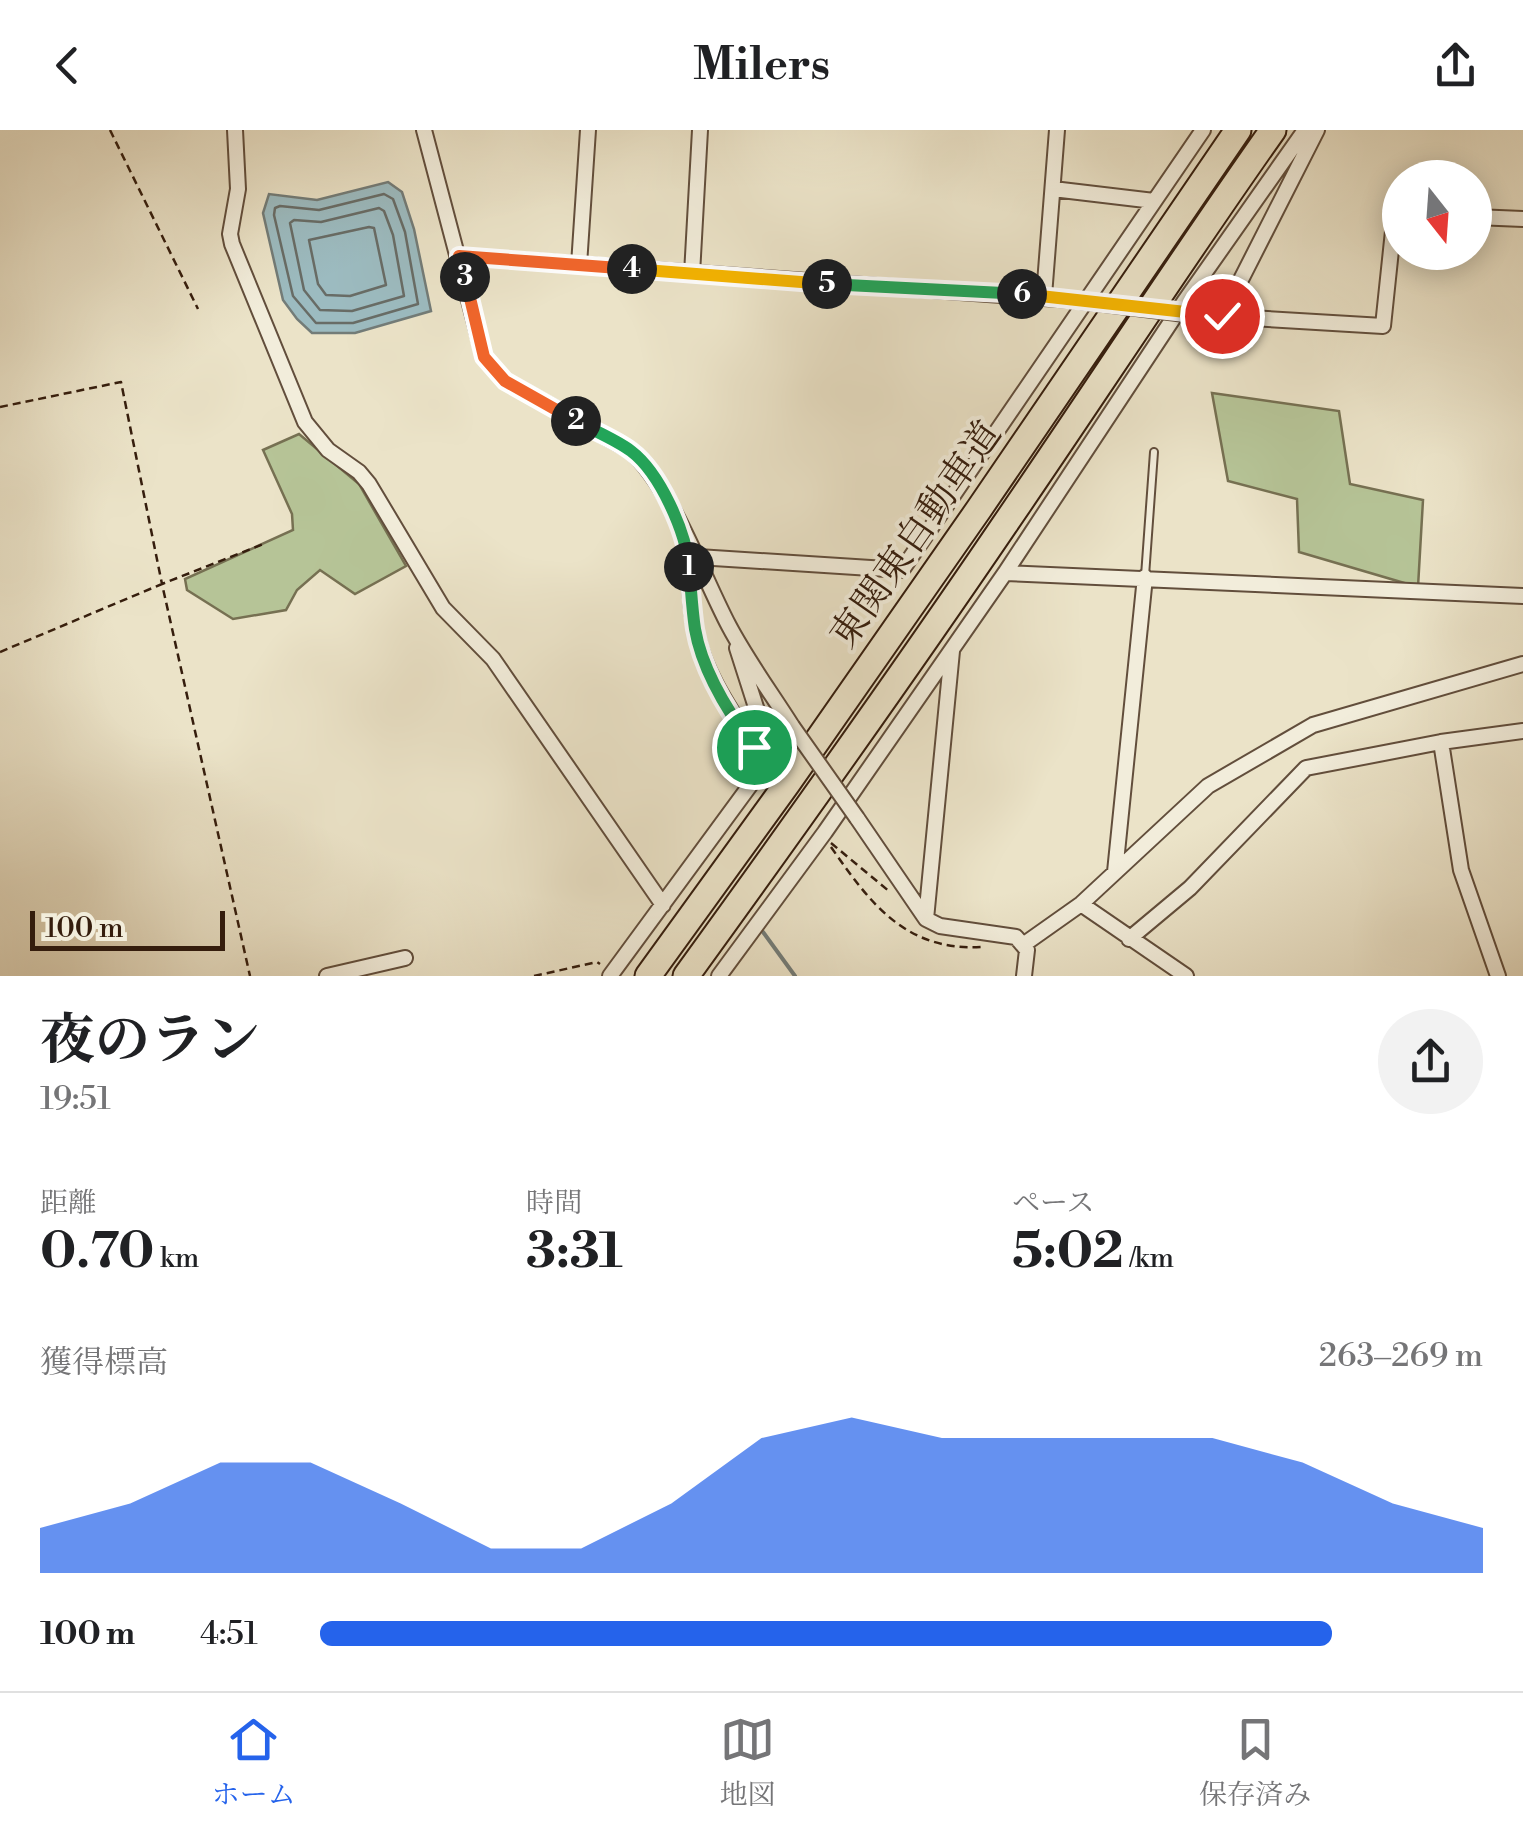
<!DOCTYPE html>
<html lang="ja">
<head>
<meta charset="utf-8">
<style>
  body { margin:0; font-family:"Libre Bodoni","Noto Serif JP",serif; background:#f2f2f2; color:#202124; height:100vh; display:flex; flex-direction:column; font-size:38px; white-space:nowrap }
  * { box-sizing:border-box; margin:0 }
  p { font-size:32px; color:#757577 }
  .icon { flex:none; width:55px; height:55px; fill:none; stroke:currentColor; stroke-width:2; stroke-linecap:round; stroke-linejoin:round }
  .map { position:relative; height:846px; overflow:hidden }
  .drawer { display:flex; flex-direction:column; background:#fff; flex:1 }
  .drawer>* { flex:none }
  .needle { width:65px; rotate:163deg }
  .tools { position:absolute; left:1382px; top:30px; display:grid; gap:20px }
  .tools a { display:grid; place-items:center; width:110px; height:110px; border-radius:50%; background:#fff; box-shadow:0 5px 25px #0003; font-size:50px }
  .scale { position:absolute; left:30px; bottom:25px; width:195px; box-sizing:border-box; padding-left:10px; border:5px solid #351d0d; border-top:0; font-size:28px; line-height:35px; white-space:nowrap; color:#351d0d; -webkit-text-stroke:8px #f2eddb; paint-order:stroke }
  .pin { position:absolute; display:grid; place-items:center; width:85px; height:85px; color:#fff; margin:-42px; border:5px solid #fff; border-radius:50%; box-shadow:0 2px 10px #0007 }
  .km { position:absolute; width:50px; height:50px; margin:-25px; border-radius:50%; background:#222; color:#fff; font-size:28px; line-height:50px; text-align:center }
  .round { display:grid; place-items:center; flex:none; width:105px; height:105px; border-radius:52px; background:#f2f2f2 }
  .overview { display:flex; align-items:center; justify-content:space-between; height:170px; padding:0 40px }
  h1 { font-size:55px; font-weight:700; line-height:75px }
  .stats { display:grid; grid-template-columns:repeat(3,1fr); gap:15px; height:170px; padding:10px 40px }
  .stats div { display:grid; align-content:center }
  .stats b { font-size:50px; font-weight:700 }
  .stats small { font-size:28px; font-weight:400 }
  .stats p { font-size:28px }
  .chart { height:280px; padding:20px 40px }
  .chart p { display:flex; justify-content:space-between }
  .chart svg { width:100%; height:180px; margin-top:10px; fill:#2563eb; opacity:.7 }
  ul { padding:0 40px; list-style:none; font-size:32px }
  li { display:grid; grid-template-columns:160px 120px 1fr; align-items:center; height:75px }
  li i { height:25px; border-radius:12px; background:#2563eb }
  header { display:flex; justify-content:space-between; align-items:center; height:130px; padding:0 40px; background:#fff; font-size:45px; font-weight:700 }
  .menu { display:flex; justify-content:space-around; align-items:center; height:140px; border-top:2px solid #e0e0e0; background:#fff; font-size:28px; color:#757577 }
  .menu a { display:grid; justify-items:center; gap:5px }
  .menu .active { color:#2563eb }
  .map>svg:first-child { display:block }
</style>
</head>
<body>
<header><svg class="icon" aria-label="back" viewBox="0 0 24 24"><path d="M15 5l-7 7 7 7"/></svg>Milers<svg class="icon" aria-label="share" viewBox="0 0 24 24"><path d="M12 15V3M7 8l5-5 5 5M5 13v7h14v-7"/></svg></header>
<div class="map">
<svg width="1523" height="846" viewBox="0 0 1523 846">
  <rect width="100%" height="100%" fill="#ebe3c8"/>
  <filter id="stains"><feTurbulence type="fractalNoise" baseFrequency=".002" numOctaves="4"/><feColorMatrix values="0 0 0 0 .2 0 0 0 0 .09 0 0 0 0 .02 0 0 0 .5 -.17"/></filter>
  <radialGradient id="worn" r=".72"><stop offset=".6" stop-color="#630" stop-opacity="0"/><stop offset="1" stop-color="#630" stop-opacity=".3"/></radialGradient>
  <path fill="#b6c497" stroke="#767052" stroke-width="2.5" d="M1212 263 1339 281 1350 354 1423 370 1418 457 1299 422 1297 369 1228 351Z
    M299 304 359 354 406 436 355 464 320 440 297 460 286 480 233 489 187 460 185 449 293 400 292 384 263 320Z"/>
  <path fill="#9cbbc0" stroke="#737c78" stroke-width="2.5" d="M388 52 402 62 414 99 431 181 355 203H312L297 189 283 170 263 83 269 64 317 70Z"/>
  <g fill="none" stroke-linecap="round" stroke-linejoin="round">
    <path stroke="#686c66" stroke-width="2.5" d="M384 64 393 69 405 102 418 174 353 193H316L293 166 274 85 275 78 280 76 319 80Z
      M379 78 384 81 393 105 404 166 352 181 320 180 304 160 290 93 294 90 321 92Z
      M369 97 374 98 386 155 350 166 326 165 318 154 309 110Z"/>
    <path stroke="#737c78" stroke-width="4" d="M763 802 795 846"/>
    <g stroke="#624e3c" stroke-width="10">
      <path id="service" d="M1145 446 1154 322"/>
    </g>
    <g stroke="#624e3c" stroke-width="18">
      <path id="minor" d="M235 0 238 59 230 104 232 114 305 292 328 320 359 342 369 354 443 478 493 529 663 775
        M424 0 484 227 505 251 630 320C672 358 702 445 729 496 747 530 771 563 792 596
        M1053 59 1154 71
        M1475 87 1523 89
        M459 126 1072 170
        M579 135 588 0
        M692 144 700 0
        M1044 166 1057 0
        M1185 184 1383 196 1395 82 1400 83
        M1222 187 1317 0
        M687 410C690 441 689 475 696 504 708 553 741 593 765 635
        M698 427 902 440 1203 0
        M1005 443 1523 466
        M1441 612 1461 740 1498 846
        M857 688 926 789 940 796 1016 807 1027 820 1024 846
        M1115 742 1145 447
        M1081 774 1186 846
        M926 789 952 521
        M1129 809 1190 758 1306 638 1441 612 1523 601
        M1023 815 1081 774 1208 656 1313 595 1523 534
        M327 846 405 828
        M610 846 765 635 770 621 737 518
        M719 846 825 702 1005 443 1184 172 1305 0"/>
    </g>
    <g stroke="#351d0d" stroke-width="29">
      <path id="motorway" d="M648 846 787 654 979 379 1238 0
        M686 846C794 697 901 547 1005 394 1095 263 1181 130 1273 0"/>
    </g>
    <path stroke="#351d0d" stroke-width="2.5" stroke-dasharray="8 5" stroke-linecap="butt" d="M110 0 198 179
      M0 277 121 252 162 454 266 413
      M0 522 162 454 250 846
      M831 713 890 762
      M831 717C870 773 905 821 981 817
      M534 846 597 832 600 834"/>
    <use href="#service" stroke="#f2eddb" stroke-width="6"/>
    <use href="#minor" stroke="#f2eddb" stroke-width="14"/>
    <use href="#motorway" stroke="#ebe3c8" stroke-width="25"/>
    <g stroke="#624e3c" stroke-width="18" stroke-linecap="butt">
      <path id="minor-bridge" d="M1072 170 1185 184
        M792 596 857 688"/>
    </g>
    <use href="#minor-bridge" stroke="#f2eddb" stroke-width="14"/>
  </g>
  <g fill="none" stroke-linecap="round" stroke-linejoin="round">
    <g stroke="#fff" stroke-width="20">
      <path id="split-1" d="M689 437C691 458 692 479 695 499 702 540 730 585 754 617"/>
    </g>
    <g stroke="#fff" stroke-width="20">
      <path id="split-2" d="M576 291C594 301 615 309 631 321 660 343 686 402 689 437"/>
    </g>
    <g stroke="#fff" stroke-width="20">
      <path id="split-3" d="M465 147 484 227 505 251 576 291"/>
    </g>
    <g stroke="#fff" stroke-width="20">
      <path id="split-4" d="M465 147 459 126 632 139"/>
    </g>
    <g stroke="#fff" stroke-width="20">
      <path id="split-5" d="M632 139 827 154"/>
    </g>
    <g stroke="#fff" stroke-width="20">
      <path id="split-6" d="M827 154 1022 164"/>
    </g>
    <g stroke="#fff" stroke-width="20">
      <path id="split-7" d="M1022 164 1222 186"/>
    </g>
    <use href="#split-1" stroke="#22a559" stroke-width="12"/>
    <use href="#split-2" stroke="#22a559" stroke-width="12"/>
    <use href="#split-3" stroke="#f0652b" stroke-width="12"/>
    <use href="#split-4" stroke="#f0652b" stroke-width="12"/>
    <use href="#split-5" stroke="#f5b400" stroke-width="12"/>
    <use href="#split-6" stroke="#22a559" stroke-width="12"/>
    <use href="#split-7" stroke="#f5b400" stroke-width="12"/>
  </g>
  <g text-anchor="middle" stroke-width="8" stroke-linejoin="round" paint-order="stroke">
    <g font-size="38" fill="#351d0d" stroke="#f2eddb">
      <text transform="translate(915 404) rotate(-55)" y="13">東関東自動車道</text>
    </g>
  </g>
  <rect width="100%" height="100%" filter="url(#stains)"/>
  <rect width="100%" height="100%" fill="url(#worn)"/>
</svg>
<div class="tools">
<a><svg class="needle" viewBox="-14 -14 28 28"><path d="M0-13l5 13h-10z" fill="#e53935"/><path d="M0 13l5-13h-10z" fill="#757577"/></svg></a>
</div>
<div class="scale">100 m</div>
<div class="pin" style="left:754px;top:617px;background:#1e9e55"><svg class="icon" aria-label="arrive" viewBox="0 0 24 24"><path d="M6 21V4h12l-3 4 3 4H6"/></svg></div>
<div class="pin" style="left:1222px;top:186px;background:#d93025"><svg class="icon" aria-label="check" viewBox="0 0 24 24"><path d="M5 12l5 5 9-10"/></svg></div>
<b class="km" style="left:689px;top:437px">1</b>
<b class="km" style="left:576px;top:291px">2</b>
<b class="km" style="left:465px;top:147px">3</b>
<b class="km" style="left:632px;top:139px">4</b>
<b class="km" style="left:827px;top:154px">5</b>
<b class="km" style="left:1022px;top:164px">6</b>
</div>
<section class="drawer">
<div class="overview"><div><h1>夜のラン</h1><p>19:51</p></div><a class="round"><svg class="icon" aria-label="share" viewBox="0 0 24 24"><path d="M12 15V3M7 8l5-5 5 5M5 13v7h14v-7"/></svg></a></div>
<div class="stats">
<div><p>距離</p><b>0.70<small> km</small></b></div>
<div><p>時間</p><b>3:31</b></div>
<div><p>ペース</p><b>5:02<small> /km</small></b></div>
</div>
<div class="chart"><p><span>獲得標高</span>263–269 m</p>
<svg viewBox="0 0 160 44" preserveAspectRatio="none"><path d="M0 44V33L10 27L20 17L30 17L40 27L50 38L60 38L70 27L80 11L90 6L100 11L110 11L120 11L130 11L140 17L150 27L160 33V44z"/></svg>
</div>
<ul>
<li><b>100 m</b>4:51<i style="width:87%"></i></li>
</ul>
</section>
<nav class="menu">
<a class="active"><svg class="icon" aria-label="home" viewBox="0 0 24 24"><path d="M3 11l9-7 9 7M6 9v11h12V9"/></svg>ホーム</a>
<a><svg class="icon" aria-label="map" viewBox="0 0 24 24"><path d="M3 6l6-2 6 2 6-2v14l-6 2-6-2-6 2zM9 4v14M15 6v14"/></svg>地図</a>
<a><svg class="icon" aria-label="saved" viewBox="0 0 24 24"><path d="M7 4h10v16l-5-4-5 4z"/></svg>保存済み</a>
</nav>
</body>
</html>
